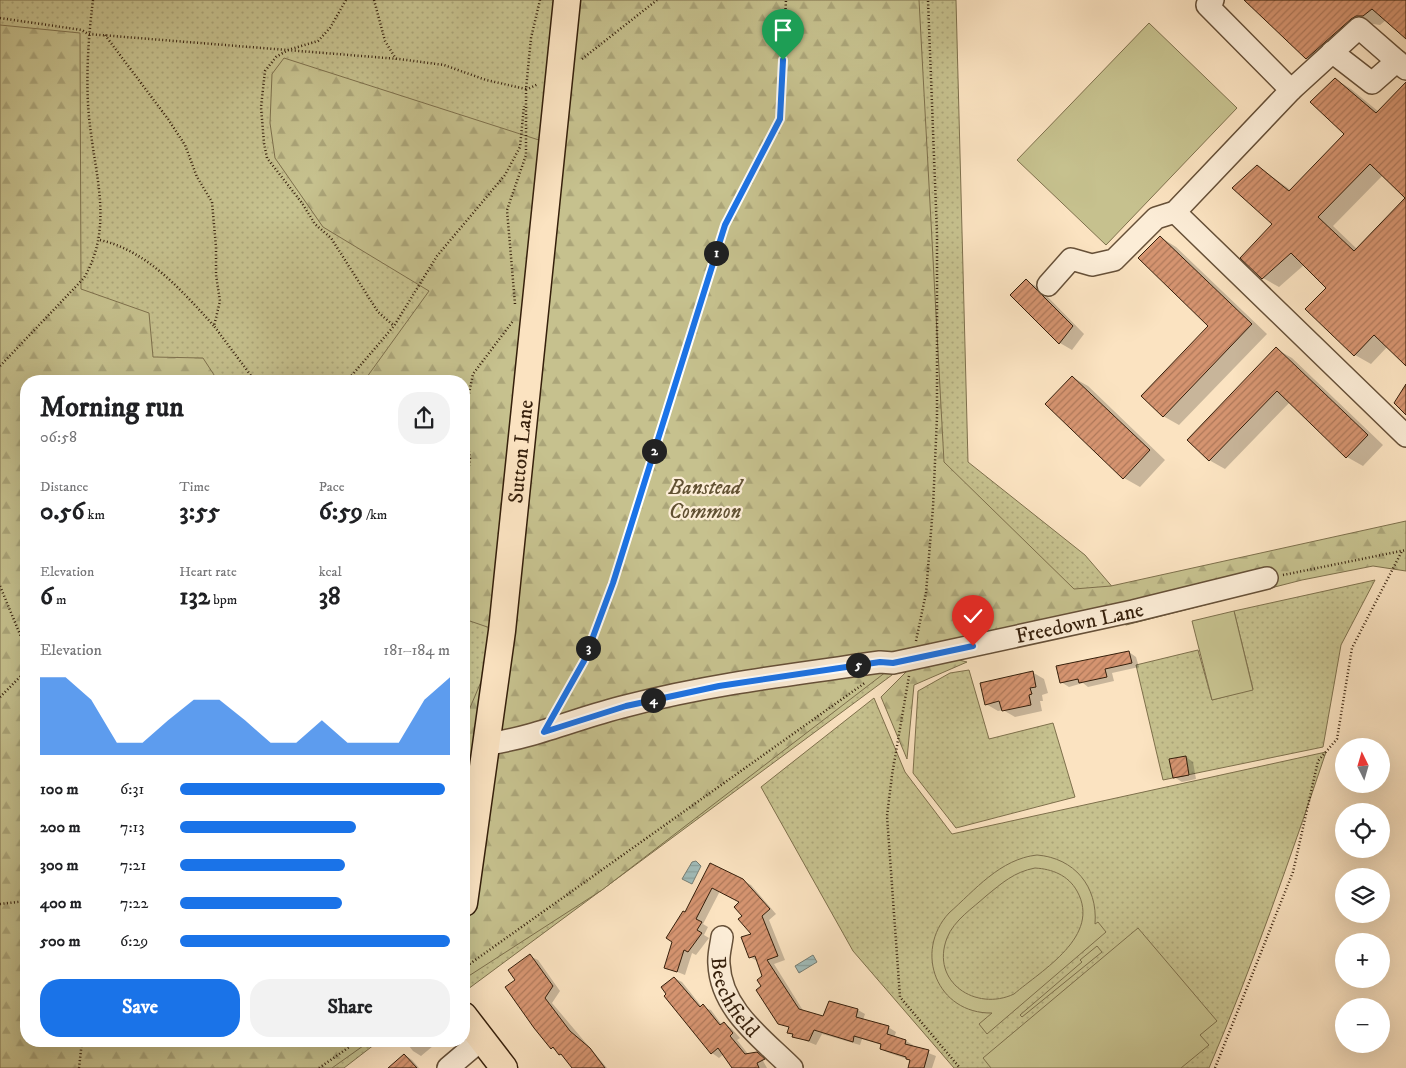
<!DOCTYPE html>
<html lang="en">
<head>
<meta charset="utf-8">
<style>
  body { margin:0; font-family:"IM FELL DW Pica",serif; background:#f2f2f2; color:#202124; height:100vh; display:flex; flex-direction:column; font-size:19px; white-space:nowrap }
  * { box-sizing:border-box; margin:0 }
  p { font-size:16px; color:#757577 }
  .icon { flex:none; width:28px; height:28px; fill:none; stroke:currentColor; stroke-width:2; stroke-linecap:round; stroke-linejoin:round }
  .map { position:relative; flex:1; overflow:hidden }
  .sheet { position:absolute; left:20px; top:375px; width:450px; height:672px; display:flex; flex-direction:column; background:#fff; border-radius:20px; box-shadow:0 5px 20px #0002 }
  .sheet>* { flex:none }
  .needle { width:32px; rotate:355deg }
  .tools { position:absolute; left:1335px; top:738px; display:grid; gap:10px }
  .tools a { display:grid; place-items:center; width:55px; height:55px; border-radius:50%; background:#fff; box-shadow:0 5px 20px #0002; font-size:25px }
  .pin { position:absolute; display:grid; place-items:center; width:42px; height:42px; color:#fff; margin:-51px -21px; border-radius:50% 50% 50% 0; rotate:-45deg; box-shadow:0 0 5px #0007 }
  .pin .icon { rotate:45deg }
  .km { position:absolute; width:25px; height:25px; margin:-12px; border-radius:50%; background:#222; color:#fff; font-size:14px; line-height:25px; text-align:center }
  .round { display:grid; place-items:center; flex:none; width:52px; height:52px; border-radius:20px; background:#f2f2f2 }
  .headline { display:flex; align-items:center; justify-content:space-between; height:85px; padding:0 20px }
  h1 { font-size:28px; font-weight:800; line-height:38px }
  .figures { display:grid; grid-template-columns:repeat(3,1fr); gap:8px; height:85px; padding:5px 20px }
  .figures div { display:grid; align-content:center }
  .figures b { font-size:25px; font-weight:800 }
  .figures small { font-size:14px; font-weight:400 }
  .figures p { font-size:14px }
  .chart { height:140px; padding:10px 20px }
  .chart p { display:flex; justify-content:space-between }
  .chart svg { width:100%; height:90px; margin-top:5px; fill:#1a73e8; opacity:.7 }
  .button { display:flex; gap:10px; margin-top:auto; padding:10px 20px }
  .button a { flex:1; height:58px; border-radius:20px; background:#1a73e8; color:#fff; font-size:20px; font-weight:800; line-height:58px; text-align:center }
  .button a+a { background:#f2f2f2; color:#202124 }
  ul { padding:0 20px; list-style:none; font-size:16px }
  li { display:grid; grid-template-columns:80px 60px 1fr; align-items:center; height:38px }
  li i { height:12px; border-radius:6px; background:#1a73e8 }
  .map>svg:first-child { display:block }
</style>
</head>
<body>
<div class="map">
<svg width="1406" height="1068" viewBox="0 0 1406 1068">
  <defs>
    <pattern id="grass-dots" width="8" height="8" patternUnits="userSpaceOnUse" patternTransform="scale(1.25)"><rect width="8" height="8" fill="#c6c18e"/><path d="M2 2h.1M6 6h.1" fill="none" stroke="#aba579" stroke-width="1.8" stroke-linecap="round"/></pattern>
    <pattern id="forest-firs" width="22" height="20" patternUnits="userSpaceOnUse" patternTransform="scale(1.25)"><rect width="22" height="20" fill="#c6c18e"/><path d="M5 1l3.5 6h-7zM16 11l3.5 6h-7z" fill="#aba579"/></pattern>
    <pattern id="water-rules" width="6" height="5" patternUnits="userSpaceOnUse" patternTransform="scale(1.25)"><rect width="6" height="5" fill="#a1bdbb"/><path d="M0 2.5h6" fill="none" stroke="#8ba29f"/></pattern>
    <pattern id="building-hatch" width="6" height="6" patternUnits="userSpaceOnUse" patternTransform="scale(1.25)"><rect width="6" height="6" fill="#d59470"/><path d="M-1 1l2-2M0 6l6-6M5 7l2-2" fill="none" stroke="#ae785a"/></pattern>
  </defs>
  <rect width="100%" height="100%" fill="#fbe3c1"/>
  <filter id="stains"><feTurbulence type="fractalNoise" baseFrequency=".004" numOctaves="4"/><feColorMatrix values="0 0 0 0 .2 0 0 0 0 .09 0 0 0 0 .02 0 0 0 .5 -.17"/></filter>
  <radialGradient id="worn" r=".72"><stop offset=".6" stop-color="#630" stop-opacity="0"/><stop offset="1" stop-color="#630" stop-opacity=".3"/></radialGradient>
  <path fill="url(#grass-dots)" stroke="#7e704c" d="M0 0H956L968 462 1085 555 1133 611 896 672 464 992V381H26V1041H379L344 1068H0Z
    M1375 580 1341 645 1323 747 1163 780 1136 665 1198 650 1212 700 1253 689 1234 611Z
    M969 670 989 739 1053 723 1075 797 956 828 913 773 918 691 950 673Z
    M874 698 905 772 952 834 1326 752C1290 859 1253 965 1209 1068H954L853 951 761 787Z"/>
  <path fill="url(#forest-firs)" stroke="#7e704c" d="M554 0H919L944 462 1074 589 1111 586 1406 521V571L1373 566 1302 580 1126 625 1105 612 908 655 602 890 464 979V722L502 632 464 619V381H364L429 291 323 227 275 158 270 123 272 74 284 58 542 141Z
    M0 25 80 33 81 289 149 313 153 357 203 358 218 381H26V1041H370L332 1068H0Z
    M955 659 967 662 914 685 907 759 881 697 911 667Z"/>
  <path fill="#c6c18e" stroke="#7e704c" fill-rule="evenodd" d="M1149 23 1237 108 1106 245 1017 160Z
    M1234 611 1253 690 1212 700 1192 621Z
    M1037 855C1074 858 1098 886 1095 924L1098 922 1106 932 987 1034 979 1024 992 1013C937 1014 913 952 949 913 975 890 1000 859 1037 855ZM1035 868C1052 869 1068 875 1077 891 1102 936 1042 970 1014 994 976 1012 930 982 947 938 954 920 973 908 986 896 1002 883 1014 872 1035 868Z
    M1138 928 1217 1021 1200 1035 1209 1045 1181 1068H991L983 1058Z
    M1097 946 1102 952 1022 1017 1020 1015 1082 962 1080 960Z"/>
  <path fill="url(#water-rules)" stroke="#767e75" d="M696 861 701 866 692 884 682 879 692 862Z
    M813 955 817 962 799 973 795 966Z"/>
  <path fill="#0003" d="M1246 0H1406V38L1386 20 1380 25 1373 24 1367 27 1323 67 1307 58Z
    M1335 79 1351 89 1379 112 1406 83V197L1383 175 1333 226 1357 249 1406 199V364L1388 346 1371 364 1355 355 1306 309 1328 288 1304 265 1279 287 1263 278 1242 258 1274 223 1257 166 1292 191 1346 134Z
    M1160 237 1176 247 1267 334 1179 425 1163 416 1210 326Z
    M1026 281 1038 287 1084 334 1072 350 1060 343 1011 295Z
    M1276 349 1292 358 1383 445 1363 466 1347 457 1290 402 1225 469 1209 460Z
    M1072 377 1088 386 1165 460 1140 487 1124 478Z
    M1129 652 1136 657 1139 667 1112 673 1114 681 1088 687 1083 683 1069 687 1061 682Z
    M1032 672 1044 679 1048 693 1042 695 1043 701H1040L1042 711 1015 717 1003 710 998 711 986 704Z
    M1186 757 1193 762 1196 779 1182 782 1174 777Z
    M711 865 751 885 776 914 769 920 785 960 774 964 804 1012 824 1017 858 1010 865 1014 863 1020 888 1027 896 1032 894 1038 906 1041 913 1045V1047L936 1056 932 1068H908L910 1060 889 1053 881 1049 882 1045 862 1039 860 1045 822 1034 816 1045 794 1036 789 1032 790 1028 778 1022 763 987 764 976 757 961 750 957 753 934 744 916 741 902 720 891 703 924 708 927 704 935 709 938 696 955 692 953 685 975 665 967 685 913Z
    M530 956 538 960 560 991 552 1003 607 1068H611H574L567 1058 552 1048 517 980Z
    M674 978 682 982 702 1007 711 1010 722 1025 724 1023 731 1028 740 1038 737 1040 748 1054 762 1059 767 1068H732L724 1054 719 1058 712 1053 666 996Z
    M405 1041H439L421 1056 413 1051Z
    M405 1055 412 1060 419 1068H390Z"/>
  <path fill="url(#building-hatch)" stroke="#351f0b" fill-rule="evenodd" d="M1244 0H1406V39L1372 9 1363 16H1356L1351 19 1306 59Z
    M1335 78 1376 113 1406 82V366L1374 335 1354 356 1305 309 1326 288 1291 253 1262 279 1240 258 1272 224 1232 188 1257 165 1289 191 1344 134 1310 102ZM1370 164 1405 198 1354 251 1318 217Z
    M1160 236 1252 324 1163 417 1141 396 1208 326 1138 258Z
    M1026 279 1073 326 1059 344 1010 295Z
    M1276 347 1368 435 1346 458 1277 391 1209 461 1187 440Z
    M1072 376 1150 450 1123 479 1045 404Z
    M1406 384V415L1394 403Z
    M1129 651 1132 663 1105 669 1107 677 1079 683 1078 679 1060 683 1056 666Z
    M1033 671 1036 687 1030 688 1032 694 1029 695 1031 705 1002 711 999 701 985 705 980 683Z
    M1186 756 1189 775 1173 778 1169 759Z
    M710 863 743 879 770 909 762 916 778 956 767 960 799 1009 823 1016 829 1001 858 1009 856 1017 889 1026 887 1034 906 1040 905 1044 929 1050 924 1068H908L910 1060 906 1059V1057L880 1049 881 1044 854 1036 853 1042 814 1030 809 1041 792 1037 793 1034 787 1033 789 1027 778 1024 756 990 761 986 757 980 762 976 755 956 749 958 741 937 751 934 738 919 742 916 734 907 739 902 712 888 696 919 702 922 697 930 702 933 688 952 684 950 677 972 664 968 672 942 666 938 683 911 685 912Z
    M530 954 553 986 545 998 570 1031 590 1048 605 1068H572L561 1054 559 1055 553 1047 551 1049 534 1028 505 987 515 980 508 970Z
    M674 977 700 1007 703 1004 720 1025 724 1022 733 1033 730 1036 745 1054 757 1052 765 1059 757 1063 759 1068H732L718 1048 711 1054 664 996 666 994 661 987Z
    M404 1054 417 1068H388Z"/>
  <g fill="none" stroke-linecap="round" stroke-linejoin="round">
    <g stroke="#665038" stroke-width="24">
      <g id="minor">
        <path d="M1332 52 1372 83 1397 61"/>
        <path d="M1291 90 1359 28 1406 69"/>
        <path d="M1175 212 1406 436"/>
        <path d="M1048 285 1071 259 1092 265 1114 260 1156 218 1175 212 1291 90 1207 5 1213 0"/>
        <path id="s1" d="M488 744C536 737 580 717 626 706 710 684 796 674 880 662L893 663 1133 611 1267 578"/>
        <path id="s2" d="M722 937C721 946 718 955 719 964 721 1010 763 1039 792 1068"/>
        <path d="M448 1068 481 1040"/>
      </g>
    </g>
    <g stroke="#351f0b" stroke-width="29">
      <g id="major">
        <path id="s3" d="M464 903 502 631 567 0"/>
        <path d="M464 1016 504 1068"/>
      </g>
    </g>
    <path stroke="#351f0b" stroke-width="2.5" stroke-dasharray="1 2.5" stroke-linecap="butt" d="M346 0 330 28 318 41 288 50 276 57 265 71 261 107 264 143 267 158 302 203 315 224 331 238 378 312 394 326
      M374 0 385 41 396 59
      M0 18 82 30 88 34 399 59 444 65 486 80 526 89
      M105 35 168 119 185 145 197 177 212 202 216 247V275L220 301 214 326 255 381
      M582 59 657 0
      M526 90 538 84
      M100 240C148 251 182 291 214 326
      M515 304 507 210 526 155V89L531 38 540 0
      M0 366 84 278C113 228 96 179 90 126 85 86 88 40 93 0
      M347 381 394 326 437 256 505 175 520 147 524 106
      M464 497 470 459 464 418 473 374 513 321
      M1283 575 1406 550
      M0 586 24 644 26 657
      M916 641 926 593 933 507 937 417V234L928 0
      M909 676 892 775 887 816 900 997 960 1068
      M0 697 26 671
      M557 708 583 661 613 583 725 225 780 119 786 0
      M0 904 26 901
      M464 945 467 921
      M464 968 866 682
      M79 1068 82 1041
      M319 1068 358 1041
      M1215 1068 1293 872 1318 761 1337 739 1352 648 1402 551"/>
    <use href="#minor" stroke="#fcedd7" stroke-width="21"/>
    <use href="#major" stroke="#fbe3c1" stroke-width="26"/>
  </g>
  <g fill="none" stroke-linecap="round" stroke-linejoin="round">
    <g stroke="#fff" stroke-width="10">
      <path id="route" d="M783 60 780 119 725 225 613 583 584 661 544 732 626 706 719 686 880 662 893 663 973 646"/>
    </g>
    <use href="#route" stroke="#1a73e8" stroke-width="6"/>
  </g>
  <g text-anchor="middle" stroke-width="4.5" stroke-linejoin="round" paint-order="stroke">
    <g font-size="21" fill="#351f0b" stroke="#fcedd7">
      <text dy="7" stroke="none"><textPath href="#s3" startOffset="455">Sutton Lane</textPath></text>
      <text dy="7" stroke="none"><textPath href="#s1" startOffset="605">Freedown Lane</textPath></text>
      <text dy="7" stroke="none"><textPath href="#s2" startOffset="64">Beechfield</textPath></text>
    </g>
    <g font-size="21" font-style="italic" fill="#605032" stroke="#fcedd7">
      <text x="705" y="494">Banstead<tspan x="705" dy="24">Common</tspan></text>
    </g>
  </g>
  <rect width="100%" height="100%" filter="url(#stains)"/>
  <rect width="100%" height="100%" fill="url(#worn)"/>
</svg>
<div class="tools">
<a><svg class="needle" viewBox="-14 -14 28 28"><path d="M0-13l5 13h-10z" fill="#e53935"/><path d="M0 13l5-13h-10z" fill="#757577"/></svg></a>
<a><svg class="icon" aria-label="locate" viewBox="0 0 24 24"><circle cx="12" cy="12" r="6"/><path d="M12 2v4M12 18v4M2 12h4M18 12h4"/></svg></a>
<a><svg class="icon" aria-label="layers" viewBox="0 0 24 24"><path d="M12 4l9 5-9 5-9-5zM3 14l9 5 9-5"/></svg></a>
<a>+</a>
<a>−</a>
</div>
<div class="pin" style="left:783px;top:60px;background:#1e9e55"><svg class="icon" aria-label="arrive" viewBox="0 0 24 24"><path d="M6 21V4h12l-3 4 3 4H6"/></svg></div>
<div class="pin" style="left:973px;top:646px;background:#d93025"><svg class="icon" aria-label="check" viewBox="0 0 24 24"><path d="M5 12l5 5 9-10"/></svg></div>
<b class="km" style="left:716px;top:253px">1</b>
<b class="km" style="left:654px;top:451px">2</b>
<b class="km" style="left:588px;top:648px">3</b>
<b class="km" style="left:653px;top:700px">4</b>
<b class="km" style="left:858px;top:665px">5</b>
<section class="sheet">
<div class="headline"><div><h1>Morning run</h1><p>06:58</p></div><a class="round"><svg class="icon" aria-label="share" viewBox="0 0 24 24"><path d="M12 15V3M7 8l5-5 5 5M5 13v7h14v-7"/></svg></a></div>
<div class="figures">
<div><p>Distance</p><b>0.56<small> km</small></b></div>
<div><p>Time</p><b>3:55</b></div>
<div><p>Pace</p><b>6:59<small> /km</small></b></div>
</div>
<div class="figures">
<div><p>Elevation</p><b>6<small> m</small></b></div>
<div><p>Heart rate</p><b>132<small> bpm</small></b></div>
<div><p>kcal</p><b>38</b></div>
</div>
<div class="chart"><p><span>Elevation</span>181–184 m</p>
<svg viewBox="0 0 160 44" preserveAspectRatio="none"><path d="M0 44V6L10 6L20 17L30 38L40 38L50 27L60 17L70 17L80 27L90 38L100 38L110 27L120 38L130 38L140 38L150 17L160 6V44z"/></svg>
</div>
<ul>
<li><b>100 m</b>6:31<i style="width:98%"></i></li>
<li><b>200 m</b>7:13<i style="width:65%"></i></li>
<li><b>300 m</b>7:21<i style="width:61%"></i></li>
<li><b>400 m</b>7:22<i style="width:60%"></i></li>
<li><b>500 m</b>6:29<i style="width:100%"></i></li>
</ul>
<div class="button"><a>Save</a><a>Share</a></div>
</section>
</div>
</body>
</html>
